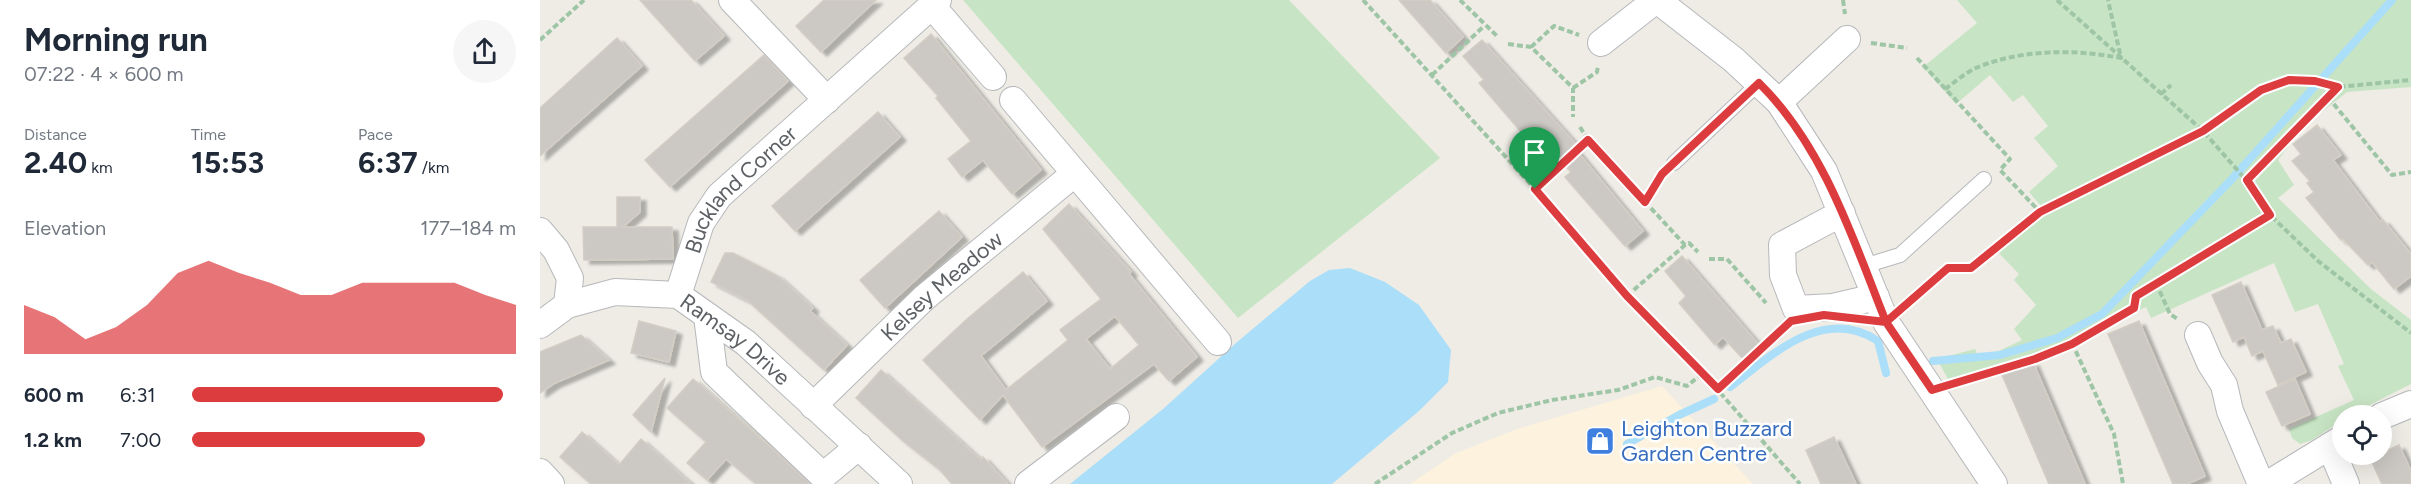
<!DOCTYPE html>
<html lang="en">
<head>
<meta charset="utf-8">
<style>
  body { margin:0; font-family:Figtree,sans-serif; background:#f6f6f7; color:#1f2937; height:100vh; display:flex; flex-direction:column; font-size:22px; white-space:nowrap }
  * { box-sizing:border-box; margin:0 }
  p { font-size:20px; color:#747a83 }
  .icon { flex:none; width:33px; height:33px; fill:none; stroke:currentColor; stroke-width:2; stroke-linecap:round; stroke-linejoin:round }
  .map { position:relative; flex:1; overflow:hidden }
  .details { display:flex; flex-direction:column; background:#fff; width:540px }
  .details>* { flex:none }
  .tools { position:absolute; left:1792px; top:405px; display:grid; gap:12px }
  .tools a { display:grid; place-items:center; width:60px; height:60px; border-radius:50%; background:#fff; box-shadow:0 6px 24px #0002; font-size:30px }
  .pin { position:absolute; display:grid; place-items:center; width:51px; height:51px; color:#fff; margin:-62px -26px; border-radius:50% 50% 50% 0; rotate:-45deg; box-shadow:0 0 6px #0007 }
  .pin .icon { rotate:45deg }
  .round { display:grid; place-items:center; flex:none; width:63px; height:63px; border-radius:32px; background:#f6f6f7 }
  .overview { display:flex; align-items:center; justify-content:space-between; height:102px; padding:0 24px }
  h1 { font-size:33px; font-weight:700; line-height:45px }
  .stats { display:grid; grid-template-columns:repeat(3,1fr); gap:9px; height:102px; padding:6px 24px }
  .stats div { display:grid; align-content:center }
  .stats b { font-size:30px; font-weight:700 }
  .stats small { font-size:16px; font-weight:400 }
  .stats p { font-size:16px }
  .chart { height:168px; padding:12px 24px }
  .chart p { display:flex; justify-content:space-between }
  .chart svg { width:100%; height:108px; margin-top:6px; fill:#dd3c3e; opacity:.7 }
  ul { padding:0 24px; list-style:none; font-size:20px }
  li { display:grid; grid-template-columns:96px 72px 1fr; align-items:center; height:45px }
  li i { height:15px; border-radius:8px; background:#dd3c3e }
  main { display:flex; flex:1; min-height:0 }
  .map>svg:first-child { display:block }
</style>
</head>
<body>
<main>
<section class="details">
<div class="overview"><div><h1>Morning run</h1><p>07:22 · 4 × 600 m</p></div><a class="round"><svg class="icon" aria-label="share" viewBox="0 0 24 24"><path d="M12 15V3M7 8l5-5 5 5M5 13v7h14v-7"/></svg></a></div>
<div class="stats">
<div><p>Distance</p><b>2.40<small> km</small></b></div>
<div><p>Time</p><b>15:53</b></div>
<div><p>Pace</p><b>6:37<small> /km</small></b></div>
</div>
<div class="chart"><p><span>Elevation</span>177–184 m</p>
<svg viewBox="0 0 160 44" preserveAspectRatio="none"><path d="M0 44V24L10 29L20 38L30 33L40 24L50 11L60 6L70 11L80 15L90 20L100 20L110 15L120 15L130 15L140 15L150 20L160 24V44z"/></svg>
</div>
<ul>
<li><b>600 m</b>6:31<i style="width:96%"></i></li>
<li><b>1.2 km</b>7:00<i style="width:72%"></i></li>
</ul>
</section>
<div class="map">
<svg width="1871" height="484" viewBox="0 0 1871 484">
  <defs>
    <filter id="shadow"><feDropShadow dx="6" dy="4" stdDeviation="1.5" flood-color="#0004"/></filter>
  </defs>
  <rect width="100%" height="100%" fill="#eeece5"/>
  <path fill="#fcf2dd" d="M1122 386 1213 484H870L916 453 977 429Z"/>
  <path fill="#c7e4c4" d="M423 0H749L900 158 698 318Z
    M1417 0H1871V87L1807 92 1763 127 1738 160 1754 185 1738 198 1831 289 1871 320V384L1810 415 1803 416V420L1772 440 1760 444 1752 438 1749 429 1814 400 1798 366 1804 364 1778 304 1755 312 1734 263 1611 318 1606 307 1414 390 1397 359 1435 349 1440 360 1482 340 1474 329 1496 305 1474 280 1479 274 1453 247 1501 206 1489 192 1518 166 1494 138 1508 126 1483 95 1473 102 1450 75 1416 104 1383 67 1437 23Z"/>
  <path fill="#abdef9" d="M810 268 845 282 879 305 911 350 908 382 879 411 792 484H530L623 409 696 343 770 281 789 270Z"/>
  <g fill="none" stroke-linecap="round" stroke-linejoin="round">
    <path stroke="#abdef9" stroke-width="8" d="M1393 361 1460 355 1517 338 1562 314 1692 179 1852 0
      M1190 387C1232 355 1283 305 1338 341L1346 373
      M1087 444 1139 415 1174 399"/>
  </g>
  <path fill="#ccc9c4" stroke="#d3cdc4" stroke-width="1.5" fill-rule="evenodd" filter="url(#shadow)" d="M100 0H151L184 36 155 61Z
    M284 0H336L281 52 256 26Z
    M859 0H890L923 37 906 53Z
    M391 34 501 170 472 194 443 160 422 177 408 159 431 141 396 98 398 96 364 58Z
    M77 38 102 66 0 156V108Z
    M942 40 1035 143 1032 145 1103 231 1085 246 1025 177 1031 172 995 133 988 140 939 83 944 80 923 56Z
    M224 55 248 81 130 187 105 160Z
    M338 112 360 137 255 231 232 206Z
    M1777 125 1801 155 1793 160 1840 222 1843 220 1871 254V276L1854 289 1832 262 1828 265 1803 239 1801 240 1766 198 1774 192 1767 183 1770 181 1752 161 1761 154 1753 144Z
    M77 197H100V212L83 227H132L133 259 44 260 43 227H77Z
    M529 204 591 272 589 274 657 357 629 381 614 364 502 447 463 395 440 420 383 360 427 319 483 272 507 301 441 356 466 390 528 340 520 330 561 299 503 229ZM575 316 599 345 570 369 546 339Z
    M399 211 422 237 345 308 320 280Z
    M185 253H193L238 276 273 308 270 311 307 345 284 370 207 300 171 282Z
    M1142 256 1220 346 1204 360 1183 337 1175 345 1139 303 1146 296 1125 271Z
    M1701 282 1722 330 1733 326 1741 343 1751 339 1766 372 1738 385 1723 351 1712 356 1704 337 1693 342 1672 295Z
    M99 321 136 331 129 362 91 353Z
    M1599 321 1665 476 1647 484H1633L1568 334Z
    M41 335 69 360 15 383 0 393V352Z
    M1493 362 1545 484H1509L1462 375Z
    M341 370 441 460 443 457 468 484H412L400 470 363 441 316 398Z
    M125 378 111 432 93 415Z
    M153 379 226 443 270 484H216L186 459 167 480 147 463 166 442 127 408Z
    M1755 379 1770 414 1742 426 1726 392Z
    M42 432 79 465 101 439 151 484H51L20 457Z
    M1294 437 1316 484H1281L1266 450Z
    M1859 445 1871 471V484H1842L1830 458Z"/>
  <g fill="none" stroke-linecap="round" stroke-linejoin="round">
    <g stroke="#b6b8bb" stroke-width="16">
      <path id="service" d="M1134 163 1219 83
        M1324 266 1360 255 1444 179"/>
    </g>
    <g stroke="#b6b8bb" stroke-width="28">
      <g id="minor">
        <path d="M192 0 287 100"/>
        <path d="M1117 0 1194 60 1239 102 1284 171 1346 322 1454 484"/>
        <path d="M392 6 453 77"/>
        <path d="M1061 43 1116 0"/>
        <path d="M473 100 678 342"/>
        <path d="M1239 102 1307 39"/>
        <path d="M1302 213 1242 245 1243 275 1256 309 1293 307 1336 297"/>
        <path d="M0 231 16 250 30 278 27 305"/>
        <path id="s1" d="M138 295 161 223 179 196 398 0"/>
        <path d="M167 316 174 372 283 476 319 446"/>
        <path id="s2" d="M0 325 27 305 75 292 138 295 206 343 359 484"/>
        <path d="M1658 335 1670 363 1684 385 1690 411 1721 484"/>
        <path id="s3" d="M273 406 384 298 534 174"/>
        <path d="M1842 416 1871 404"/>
        <path d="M1790 446 1806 484"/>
        <path d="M0 472 11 484"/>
        <path d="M488 484 576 417"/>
        <path d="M1728 484 1803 438"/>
      </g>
    </g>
    <path stroke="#9ec5a6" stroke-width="4" stroke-dasharray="6 3" stroke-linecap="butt" d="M823 0 995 189 1087 296 1163 373 1260 484
      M920 0 958 37
      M1303 0 1305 14
      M1517 0 1663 131 1707 181 1730 215 1778 261 1871 333
      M0 40 44 0
      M1331 43 1367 48
      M968 44 991 47 1033 88V117
      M991 47 1014 26 1039 35
      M1377 58 1470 159 1460 170 1500 212
      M892 75 944 26
      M1033 88 1057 72 1058 66
      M1405 89C1415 82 1425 73 1436 68 1481 49 1534 49 1581 58L1568 0
      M1621 94 1631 85
      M1788 97 1852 175 1871 172
      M1040 127 1048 140 1145 245 1149 243 1158 252
      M1707 181 1798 87
      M995 189 1048 140
      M1105 202 1122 174
      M1169 259H1187L1226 303
      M1616 283 1630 314 1639 320
      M1087 296 1145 245
      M1364 306 1408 268H1431L1500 212 1663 131 1721 90 1749 80 1775 81 1798 87 1871 80
      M1532 343 1574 434 1583 484
      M1416 383 1495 359 1532 343 1594 308 1596 296 1730 215
      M1177 389 1243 328
      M835 484 912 433 958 413 1012 400 1078 390 1115 377 1147 386 1163 373"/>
    <use href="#service" stroke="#fff" stroke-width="14"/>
    <use href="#minor" stroke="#fff" stroke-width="26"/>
  </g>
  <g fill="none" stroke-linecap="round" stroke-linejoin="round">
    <g stroke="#fff" stroke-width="12">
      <path id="route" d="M995 189 1087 296 1178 389 1251 321 1284 315 1346 322 1392 390 1495 359 1532 344 1594 308 1596 296 1730 215 1707 180 1798 87 1775 81 1749 80 1721 90 1663 131 1500 212 1431 268H1408L1346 322C1313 239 1284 147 1219 83L1122 174 1105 202 1048 140 995 189"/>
    </g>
    <use href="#route" stroke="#dd3c3e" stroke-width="8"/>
  </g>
  <defs>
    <g id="shop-square" transform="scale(1.5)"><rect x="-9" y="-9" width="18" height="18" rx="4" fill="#3f7fe0" stroke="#fff"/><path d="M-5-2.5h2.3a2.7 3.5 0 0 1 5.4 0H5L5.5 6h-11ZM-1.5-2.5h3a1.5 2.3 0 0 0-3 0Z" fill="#fff"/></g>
  </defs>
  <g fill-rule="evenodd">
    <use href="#shop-square" x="1060" y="441"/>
  </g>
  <g text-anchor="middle" stroke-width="5" stroke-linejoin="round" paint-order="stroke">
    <g font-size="22" fill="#5d6165" stroke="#fff">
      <text dy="8" stroke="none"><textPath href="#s1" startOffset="126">Buckland Corner</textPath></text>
      <text dy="8" stroke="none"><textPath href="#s3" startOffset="176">Kelsey Meadow</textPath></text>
      <text dy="8" stroke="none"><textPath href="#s2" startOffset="219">Ramsay Drive</textPath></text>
    </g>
    <g font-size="22" fill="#366cbe" stroke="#fff" text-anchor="start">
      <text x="1081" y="436">Leighton Buzzard<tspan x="1081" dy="25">Garden Centre</tspan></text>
    </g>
  </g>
</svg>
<div class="tools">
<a><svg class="icon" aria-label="locate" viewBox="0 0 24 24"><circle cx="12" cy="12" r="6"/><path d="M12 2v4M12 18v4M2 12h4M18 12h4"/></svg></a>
</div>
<div class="pin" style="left:995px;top:189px;background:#1e9e55"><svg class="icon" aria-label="arrive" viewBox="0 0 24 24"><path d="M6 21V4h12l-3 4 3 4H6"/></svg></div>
</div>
</main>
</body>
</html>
